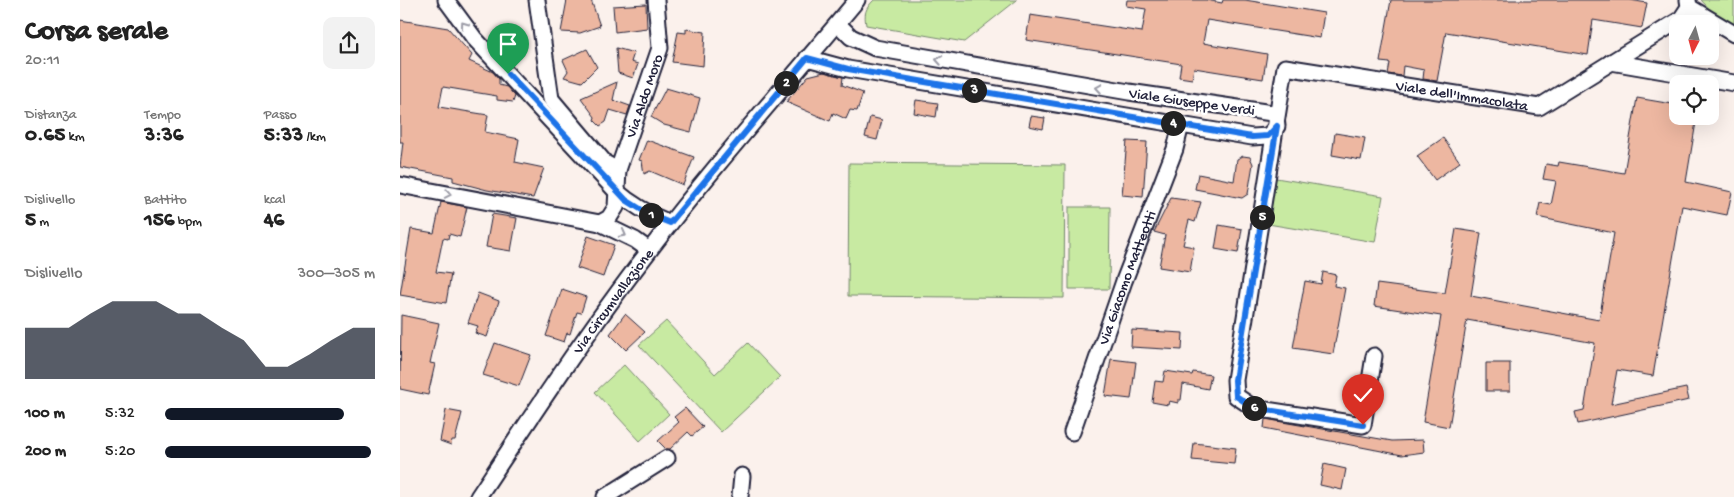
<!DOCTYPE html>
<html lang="it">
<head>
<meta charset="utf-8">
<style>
  body { margin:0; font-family:"Gochi Hand",sans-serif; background:#f2f2f2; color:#222; height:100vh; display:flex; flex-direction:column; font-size:19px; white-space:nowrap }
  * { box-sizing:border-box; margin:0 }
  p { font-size:16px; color:#767676 }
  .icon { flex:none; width:28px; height:28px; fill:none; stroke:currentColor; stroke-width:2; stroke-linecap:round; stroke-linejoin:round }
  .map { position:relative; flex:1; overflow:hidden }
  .details { display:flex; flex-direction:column; background:#fff; width:400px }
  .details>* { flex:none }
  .needle { width:32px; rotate:186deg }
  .controls { position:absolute; left:1269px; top:15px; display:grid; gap:10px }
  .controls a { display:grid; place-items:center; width:50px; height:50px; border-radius:10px; background:#fff; box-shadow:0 5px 20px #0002; font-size:25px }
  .pin { position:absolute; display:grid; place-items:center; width:42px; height:42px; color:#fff; margin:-51px -21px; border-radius:50% 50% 50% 0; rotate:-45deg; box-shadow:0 0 5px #0007 }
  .pin .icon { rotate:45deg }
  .km { position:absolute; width:25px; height:25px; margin:-12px; border-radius:50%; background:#222; color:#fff; font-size:14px; line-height:25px; text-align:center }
  .round { display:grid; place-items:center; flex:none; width:52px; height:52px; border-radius:10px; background:#f2f2f2 }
  .head { display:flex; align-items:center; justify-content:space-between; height:85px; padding:0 25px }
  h1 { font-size:28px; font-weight:800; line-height:38px }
  .metrics { display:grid; grid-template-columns:repeat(3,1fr); gap:8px; height:85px; padding:5px 25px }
  .metrics div { display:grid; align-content:center }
  .metrics b { font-size:21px; font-weight:800 }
  .metrics small { font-size:14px; font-weight:400 }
  .metrics p { font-size:14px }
  .chart { height:140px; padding:10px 25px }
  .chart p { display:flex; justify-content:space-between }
  .chart svg { width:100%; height:90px; margin-top:5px; fill:#111827; opacity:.7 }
  ul { padding:0 25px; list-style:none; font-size:16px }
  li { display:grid; grid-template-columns:80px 60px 1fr; align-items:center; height:38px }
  li i { height:12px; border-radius:6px; background:#111827 }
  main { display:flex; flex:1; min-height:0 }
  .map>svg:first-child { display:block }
</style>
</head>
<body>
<main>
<section class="details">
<div class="head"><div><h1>Corsa serale</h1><p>20:11</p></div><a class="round"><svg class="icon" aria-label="share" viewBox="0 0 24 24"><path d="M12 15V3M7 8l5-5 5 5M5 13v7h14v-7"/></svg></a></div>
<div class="metrics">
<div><p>Distanza</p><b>0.65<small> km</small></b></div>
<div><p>Tempo</p><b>3:36</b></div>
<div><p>Passo</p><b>5:33<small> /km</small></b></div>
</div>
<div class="metrics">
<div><p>Dislivello</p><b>5<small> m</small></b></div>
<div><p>Battito</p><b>156<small> bpm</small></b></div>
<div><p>kcal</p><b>46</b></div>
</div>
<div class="chart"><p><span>Dislivello</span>300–305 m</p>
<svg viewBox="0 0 160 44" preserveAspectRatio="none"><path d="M0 44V19L10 19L20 19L30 12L40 6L50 6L60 6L70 12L80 12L90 19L100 25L110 38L120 38L130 32L140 25L150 19L160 19V44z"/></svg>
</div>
<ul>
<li><b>100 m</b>5:32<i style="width:85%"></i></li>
<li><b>200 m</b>5:20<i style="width:98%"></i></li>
</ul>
</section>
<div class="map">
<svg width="1334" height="497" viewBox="0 0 1334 497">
  <rect width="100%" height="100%" fill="#fbf1ec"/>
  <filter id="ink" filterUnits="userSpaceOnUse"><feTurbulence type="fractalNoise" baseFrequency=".02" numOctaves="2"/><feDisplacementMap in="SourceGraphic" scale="10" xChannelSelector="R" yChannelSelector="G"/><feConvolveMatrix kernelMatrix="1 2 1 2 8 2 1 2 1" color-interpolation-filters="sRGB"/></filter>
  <g filter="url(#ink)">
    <path fill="#c8eaa2" stroke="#75866e" d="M474 0H617L564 42 466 25C464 13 465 9 474 0Z
      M1301 0H1334V25L1316 16Z
      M449 163 665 165 664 298 448 296Z
      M876 178 983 196 975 242 868 224Z
      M669 207H710L709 289H669Z
      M266 321 315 374 348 343 380 377 321 432 239 345Z
      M224 365 269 414 240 441 195 392Z"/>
    <path fill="#edb7a1" stroke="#22223b" d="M167 0H191L200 26 180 33 161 32Z
      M727 0H806L822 3 823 0H845L924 13 920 38 807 20 803 43 867 54 863 79 794 68 792 79 779 77 781 64 775 63 626 40 630 15 742 32 746 9 726 6Z
      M991 0H1230L1247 3 1242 28 1193 20 1188 55 1046 32 1037 81 1023 79 1024 70 1003 66 1002 76 988 74 990 63 980 62Z
      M246 4 247 28 215 32 213 6Z
      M0 20 48 28 72 55 69 61 93 72 99 79V85L107 87 115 96 113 102 97 100V96L43 87 39 107 88 115 85 132 119 139 115 162 144 168 133 198 87 190 53 181V177L0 167 3 142H0Z
      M286 29 305 32 303 66 272 62 278 32 286 33Z
      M216 48 234 53 231 62 238 64 233 78 218 73Z
      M187 49 197 67 182 82 164 77 168 71 163 60Z
      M424 72 443 77 442 85 463 93 457 111 450 110 446 119 433 113 430 121 386 102 408 76Z
      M217 82 213 100 230 106 227 115 210 110 206 122 200 126 194 120 195 117 181 98Z
      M266 88 300 98 291 132 264 125 251 117Z
      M1237 98 1278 105V116H1297L1286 182 1332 192 1327 215 1282 206 1253 376 1217 370 1211 404 1286 388 1289 400 1178 424 1175 412 1184 410 1195 343 1067 320 1049 427 1023 422 1041 316 974 306 977 284 1045 293 1056 229 1081 233 1071 296 1199 320 1214 233 1137 217 1140 203 1151 205 1156 181 1143 179 1146 164 1158 166 1159 162 1224 173Z
      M516 100 538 103 536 117 514 113Z
      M631 116 645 118 643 129 629 126Z
      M470 117 482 120 477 140 465 137Z
      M935 133 965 138 961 160 932 155Z
      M1043 138 1060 162 1035 180 1017 156Z
      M247 140 294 157 283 185 250 171 244 174 242 161 239 160Z
      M727 141 747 142 743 197 722 195Z
      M843 156 850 157 853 164 848 194 842 198 795 189 798 174 834 181 837 159Z
      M771 198 801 202 795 222 789 220 783 245 794 247 790 272 759 267 765 235 754 232Z
      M41 202 67 207 60 237 49 234 48 239 43 238 36 272 51 274 46 303 0 295 11 229 34 233Z
      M92 214 117 218 111 251 86 247Z
      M819 225 842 229 838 253 815 249Z
      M188 236 214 245 203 277 177 268Z
      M923 272 936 275 934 286 945 288 933 354 893 348 905 281 921 284Z
      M162 289 186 297 181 313 177 312 170 334 167 333 164 342 146 336Z
      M78 293 99 301 87 337 75 333 78 326 68 323Z
      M225 314 245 332 226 350 210 334Z
      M1 315 39 323 30 363 35 364 28 395 0 389Z
      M732 330 783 333 782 350 731 347Z
      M95 343 131 355 119 386 83 375Z
      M711 359 736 362 731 399 705 396Z
      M1086 363H1110V391H1086Z
      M765 371 792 375 793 372 811 375 808 389 783 384 781 400H778V403L769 401 768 405 752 402 755 381 763 382Z
      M285 408 303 427 292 436 288 432 270 449H266L258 441 279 422 274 417Z
      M46 410 62 413 55 440H52L51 445 40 441Z
      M865 419 992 441 1023 440 1024 452 1002 455 864 428Z
      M794 443 836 448 834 464 792 460Z
      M924 464 946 469 942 490 920 485Z"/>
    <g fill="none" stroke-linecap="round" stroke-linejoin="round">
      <g stroke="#22223b" stroke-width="19">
        <g id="minor">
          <path d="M46 0 74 38 215 190C232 205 250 215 270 223"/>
          <path d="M137 0 151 99 205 163 218 170"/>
          <path d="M1289 7 1334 34"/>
          <path d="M407 58 448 69 852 137 868 136 877 126 876 117 872 113 729 92 475 48 451 37 438 24"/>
          <path d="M1211 62 1334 83"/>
          <path d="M0 185 200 223 235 240 249 250"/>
          <path id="s1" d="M200 223 209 218 216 207 218 170 260 48 256 0"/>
          <path id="s2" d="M974 356 963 425 854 408 836 396 835 380 885 67 1139 107 1281 19 1289 7 1288 0"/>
          <path id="s3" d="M672 432 724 281 775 149 781 125"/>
          <path id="s4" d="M78 497C133 414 188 330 249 251 315 164 388 83 457 0"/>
          <path d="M205 497 267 458"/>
          <path d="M340 497 342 476"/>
        </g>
      </g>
      <use href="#minor" stroke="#fff" stroke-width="15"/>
    </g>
    <defs><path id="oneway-chevron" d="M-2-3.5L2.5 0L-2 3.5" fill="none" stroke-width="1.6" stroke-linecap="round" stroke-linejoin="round" transform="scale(1.25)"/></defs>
    <g stroke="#9c9ca7">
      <use href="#oneway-chevron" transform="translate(64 25) rotate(-126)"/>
      <use href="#oneway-chevron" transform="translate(539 60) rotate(-170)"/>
      <use href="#oneway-chevron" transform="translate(699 88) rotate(-171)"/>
      <use href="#oneway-chevron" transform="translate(48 194) rotate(11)"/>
      <use href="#oneway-chevron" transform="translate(223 234) rotate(28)"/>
    </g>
  </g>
  <g fill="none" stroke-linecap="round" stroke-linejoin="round" filter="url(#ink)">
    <g stroke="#fff" stroke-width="10">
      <path id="route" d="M108 74 226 200 250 215 270 223 407 58 448 69 852 137 868 136 877 126 835 380 836 396 854 408 963 425"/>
    </g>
    <use href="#route" stroke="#1a73e8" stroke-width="6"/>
  </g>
  <g text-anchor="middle" stroke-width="5" stroke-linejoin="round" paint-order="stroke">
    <g font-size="15" fill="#22223b" stroke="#fff">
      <text dy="5" stroke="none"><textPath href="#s2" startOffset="714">Viale dell'Immacolata</textPath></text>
      <text dy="5" stroke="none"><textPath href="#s1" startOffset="139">Via Aldo Moro</textPath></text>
      <text transform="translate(792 101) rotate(8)" y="5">Viale Giuseppe Verdi</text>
      <text dy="5" stroke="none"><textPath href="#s3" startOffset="164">Via Giacomo Matteotti</textPath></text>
      <text dy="5" stroke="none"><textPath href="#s4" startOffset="238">Via Circumvallazione</textPath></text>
    </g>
  </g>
</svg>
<div class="controls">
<a><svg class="needle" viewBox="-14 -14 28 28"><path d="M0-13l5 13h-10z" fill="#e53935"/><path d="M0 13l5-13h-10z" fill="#767676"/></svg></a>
<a><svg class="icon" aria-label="locate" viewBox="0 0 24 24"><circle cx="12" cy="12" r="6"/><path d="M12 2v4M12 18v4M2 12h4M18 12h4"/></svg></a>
</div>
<div class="pin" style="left:108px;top:74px;background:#1e9e55"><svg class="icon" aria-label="arrive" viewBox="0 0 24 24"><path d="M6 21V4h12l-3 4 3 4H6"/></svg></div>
<div class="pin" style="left:963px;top:425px;background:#d93025"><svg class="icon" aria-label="check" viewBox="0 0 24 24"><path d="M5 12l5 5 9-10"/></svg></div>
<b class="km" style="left:251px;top:215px">1</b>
<b class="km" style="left:386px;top:83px">2</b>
<b class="km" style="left:574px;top:90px">3</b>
<b class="km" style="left:773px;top:123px">4</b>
<b class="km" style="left:862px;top:217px">5</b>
<b class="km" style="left:854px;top:408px">6</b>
</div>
</main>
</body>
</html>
